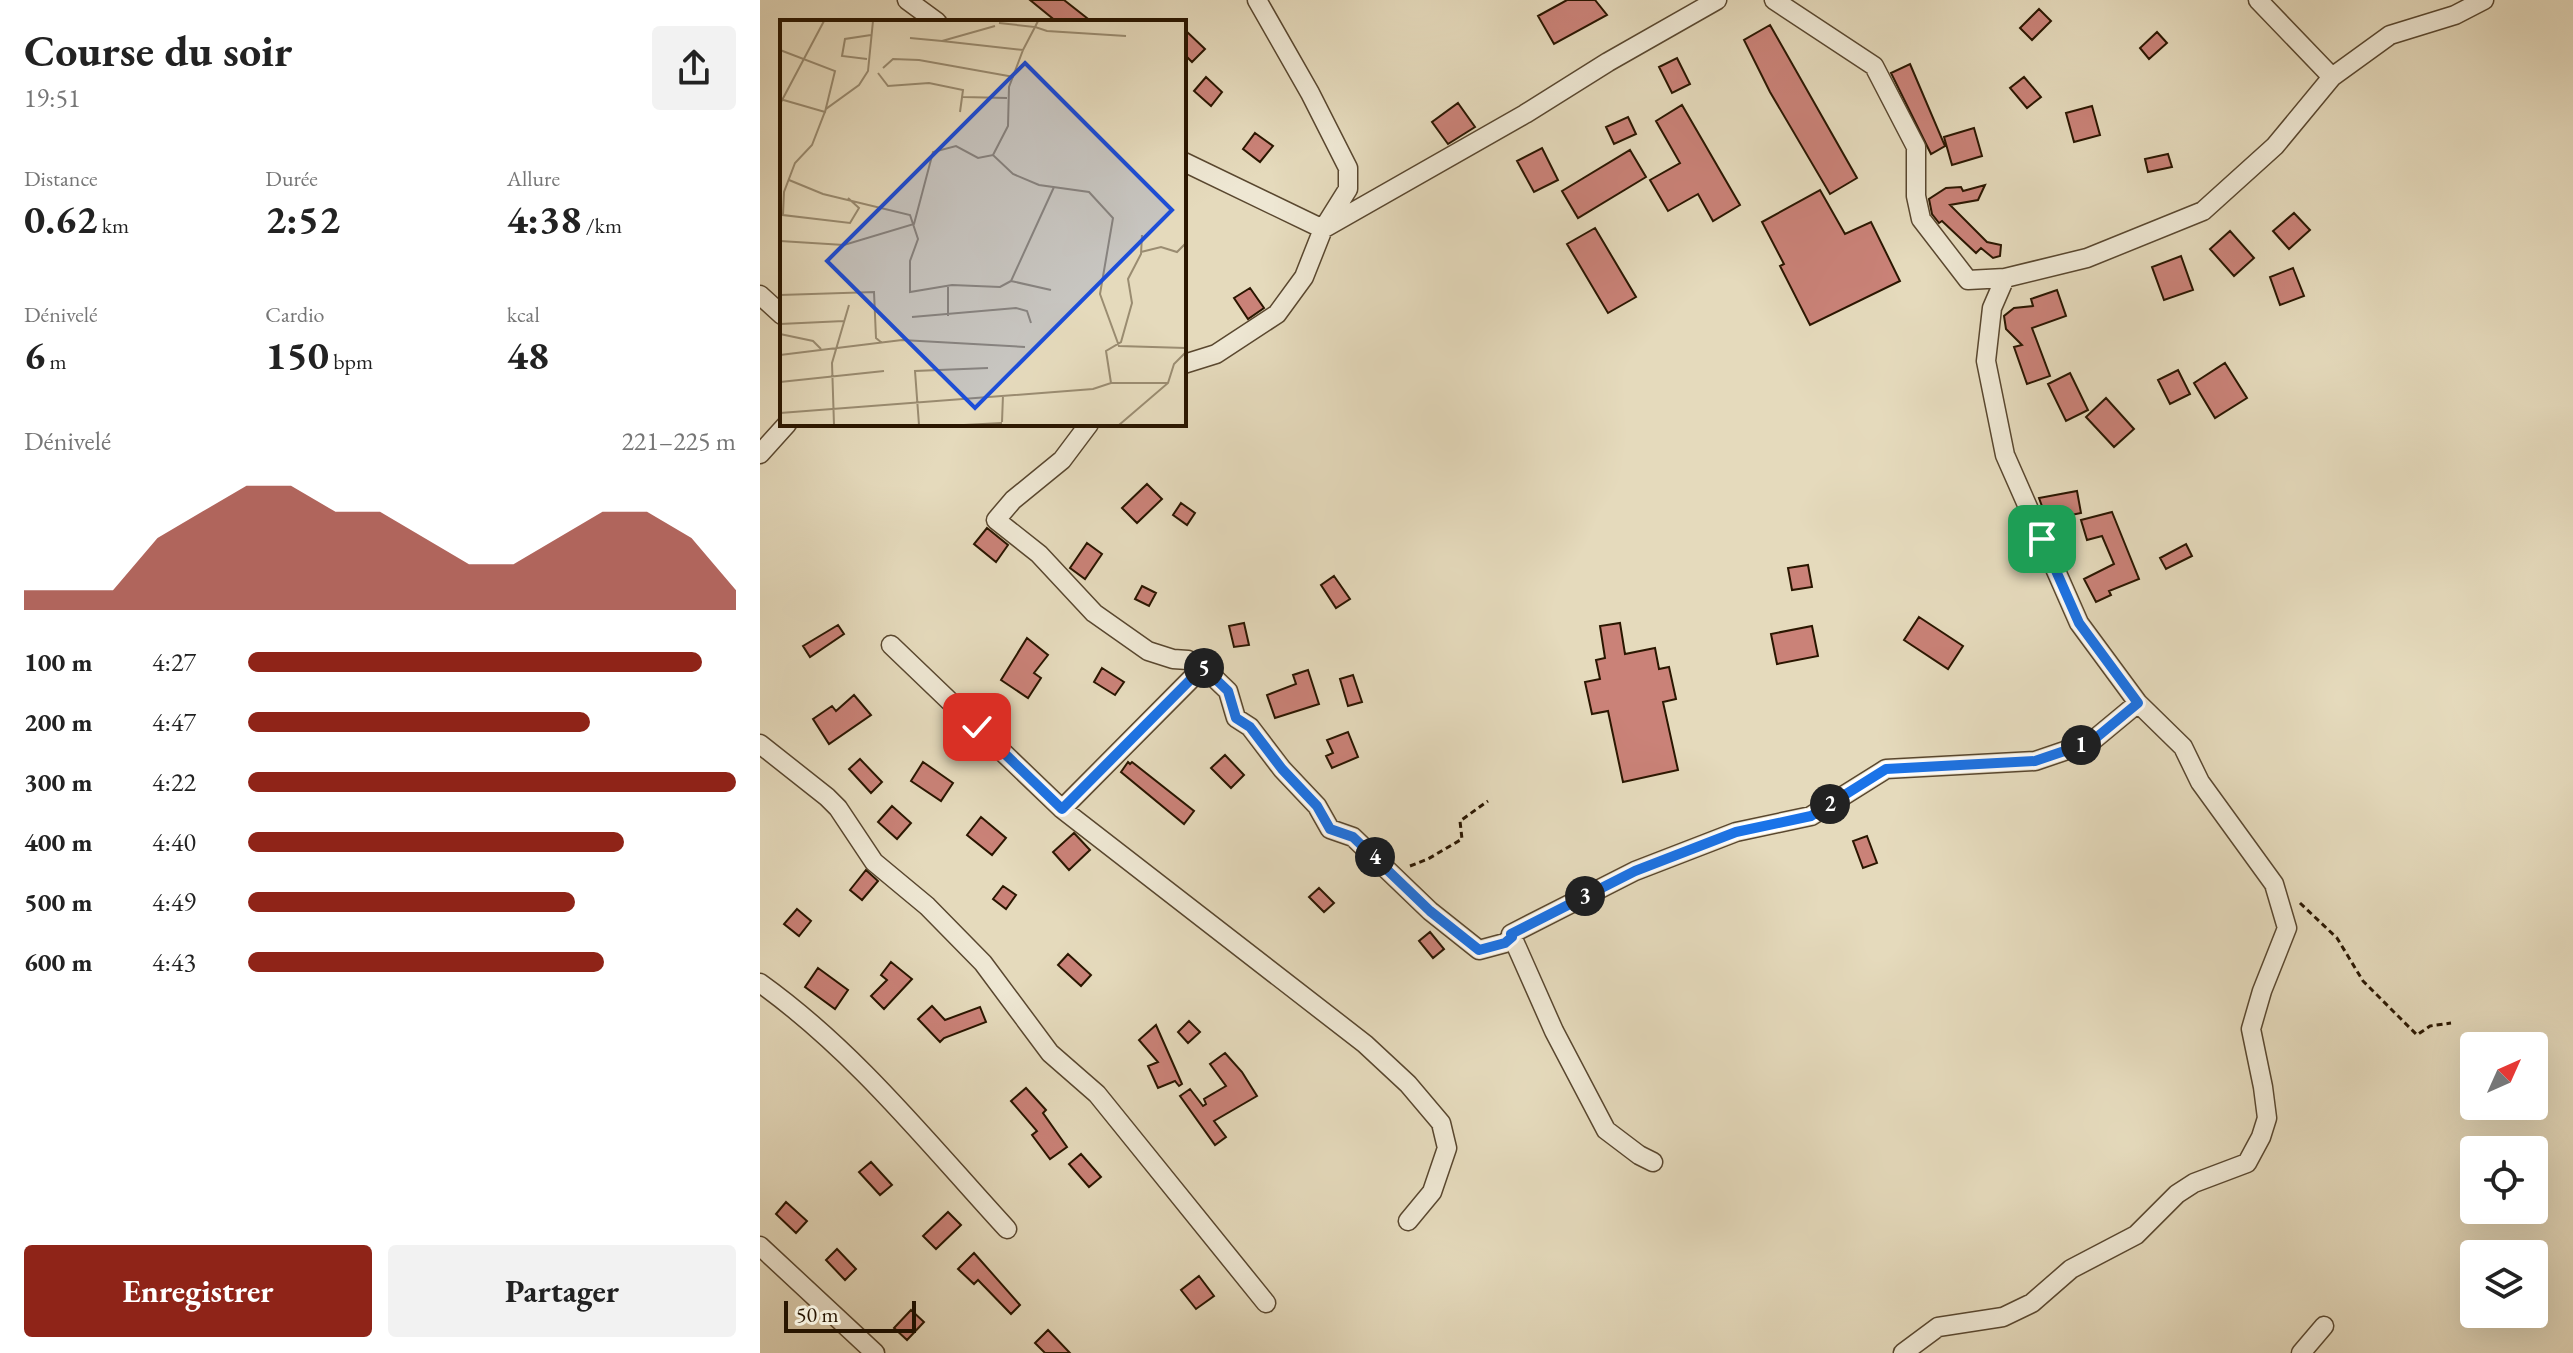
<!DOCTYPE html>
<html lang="fr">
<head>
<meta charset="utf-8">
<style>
  body { margin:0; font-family:"EB Garamond",serif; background:#f2f2f2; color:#222; height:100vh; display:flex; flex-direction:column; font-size:30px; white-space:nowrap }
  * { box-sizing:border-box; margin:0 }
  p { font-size:26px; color:#767676 }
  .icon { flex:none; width:44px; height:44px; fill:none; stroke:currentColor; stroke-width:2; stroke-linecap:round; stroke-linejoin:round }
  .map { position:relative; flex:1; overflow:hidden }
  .drawer { display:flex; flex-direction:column; background:#fff; width:760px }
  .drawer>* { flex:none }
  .needle { width:52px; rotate:45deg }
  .controls { position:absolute; left:1700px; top:1032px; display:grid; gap:16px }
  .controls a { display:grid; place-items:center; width:88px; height:88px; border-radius:8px; background:#fff; box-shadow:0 8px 32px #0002; font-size:40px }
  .scale { position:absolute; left:24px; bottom:20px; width:132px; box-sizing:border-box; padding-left:8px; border:4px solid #2a1600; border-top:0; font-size:22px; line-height:28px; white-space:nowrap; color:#2a1600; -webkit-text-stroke:6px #eee7d3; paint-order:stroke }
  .pin { position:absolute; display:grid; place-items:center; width:68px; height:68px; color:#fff; margin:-34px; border-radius:16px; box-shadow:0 4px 12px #0006 }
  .km { position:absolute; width:40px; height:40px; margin:-20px; border-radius:50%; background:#222; color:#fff; font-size:22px; line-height:40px; text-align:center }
  .round { display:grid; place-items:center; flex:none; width:84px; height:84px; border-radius:8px; background:#f2f2f2 }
  .head { display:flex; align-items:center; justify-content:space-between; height:136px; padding:0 24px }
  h1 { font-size:44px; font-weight:700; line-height:60px }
  .figures { display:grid; grid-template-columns:repeat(3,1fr); gap:12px; height:136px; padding:8px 24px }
  .figures div { display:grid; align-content:center }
  .figures b { font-size:40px; font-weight:700 }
  .figures small { font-size:22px; font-weight:400 }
  .figures p { font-size:22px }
  .chart { height:224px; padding:16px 24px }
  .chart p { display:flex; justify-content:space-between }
  .chart svg { width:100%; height:144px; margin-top:8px; fill:#8f2418; opacity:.7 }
  .primary-button { display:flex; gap:16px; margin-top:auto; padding:16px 24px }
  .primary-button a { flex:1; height:92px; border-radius:8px; background:#8f2418; color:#fff; font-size:32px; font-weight:700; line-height:92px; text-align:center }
  .primary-button a+a { background:#f2f2f2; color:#222 }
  ul { padding:0 24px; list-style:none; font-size:26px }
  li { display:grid; grid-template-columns:128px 96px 1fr; align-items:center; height:60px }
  li i { height:20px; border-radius:10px; background:#8f2418 }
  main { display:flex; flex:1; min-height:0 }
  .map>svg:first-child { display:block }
</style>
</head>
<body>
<main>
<section class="drawer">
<div class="head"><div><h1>Course du soir</h1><p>19:51</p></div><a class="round"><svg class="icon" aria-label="share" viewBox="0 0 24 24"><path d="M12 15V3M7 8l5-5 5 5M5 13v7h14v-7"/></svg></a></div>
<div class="figures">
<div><p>Distance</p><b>0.62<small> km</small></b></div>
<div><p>Durée</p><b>2:52</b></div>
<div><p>Allure</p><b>4:38<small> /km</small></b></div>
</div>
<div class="figures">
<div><p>Dénivelé</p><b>6<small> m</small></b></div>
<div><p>Cardio</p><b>150<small> bpm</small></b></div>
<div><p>kcal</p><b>48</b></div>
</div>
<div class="chart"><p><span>Dénivelé</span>221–225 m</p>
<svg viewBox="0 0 160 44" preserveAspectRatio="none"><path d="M0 44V38L10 38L20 38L30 22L40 14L50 6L60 6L70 14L80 14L90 22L100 30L110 30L120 22L130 14L140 14L150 22L160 38V44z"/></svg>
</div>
<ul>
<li><b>100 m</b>4:27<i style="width:93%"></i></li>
<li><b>200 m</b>4:47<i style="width:70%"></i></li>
<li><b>300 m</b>4:22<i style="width:100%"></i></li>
<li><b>400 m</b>4:40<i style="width:77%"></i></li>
<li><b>500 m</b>4:49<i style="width:67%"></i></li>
<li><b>600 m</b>4:43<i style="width:73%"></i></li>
</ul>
<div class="primary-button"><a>Enregistrer</a><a>Partager</a></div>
</section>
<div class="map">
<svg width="1813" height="1353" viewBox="0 0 1813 1353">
  <rect width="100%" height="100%" fill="#e5dabc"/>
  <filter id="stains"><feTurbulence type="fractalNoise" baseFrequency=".0025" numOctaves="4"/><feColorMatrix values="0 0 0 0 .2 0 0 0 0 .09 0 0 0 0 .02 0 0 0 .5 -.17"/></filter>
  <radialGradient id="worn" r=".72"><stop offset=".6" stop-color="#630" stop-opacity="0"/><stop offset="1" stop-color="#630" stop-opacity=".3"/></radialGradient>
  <path fill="#ca8278" stroke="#2a1600" stroke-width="2" d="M270 0H304L332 22H297Z
    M807 0H835L847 15 794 44 778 16Z
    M1279 9 1291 21 1272 40 1260 28Z
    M1010 25 1097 178 1070 194 1010 92 984 40Z
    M424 29 445 49 432 62 424 54Z
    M1397 32 1407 43 1389 59 1380 48Z
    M917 58 930 84 912 93 899 67Z
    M1150 64 1185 146 1171 154 1131 73Z
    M446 77 462 92 451 106 434 91Z
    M1264 77 1281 97 1267 108 1250 88Z
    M698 103 715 127 688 144 672 122Z
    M922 105 980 205 953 221 938 194 908 211 890 180 920 163 896 121Z
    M1332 106 1340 135 1314 142 1306 113Z
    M868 117 876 134 854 144 846 127Z
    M1214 128 1222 156 1192 165 1184 137Z
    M495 133 513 146 500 162 483 149Z
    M782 148 798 180 774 192 757 161Z
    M870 150 886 177 818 218 802 191Z
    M1408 154 1412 167 1388 172 1385 159Z
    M1225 185 1218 200 1190 205 1227 242 1241 245 1240 256 1233 258 1221 248 1216 253 1182 221 1179 223 1172 214 1169 199 1186 188 1201 187 1203 191Z
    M1060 190 1085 234 1111 222 1140 281 1050 325 1020 266 1024 264 1002 222Z
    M1534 213 1550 230 1529 249 1513 231Z
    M835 228 876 297 848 313 807 244Z
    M1470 231 1494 258 1474 276 1450 249Z
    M1421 256 1433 290 1404 300 1392 267Z
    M1533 268 1544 296 1520 305 1510 277Z
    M490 288 504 308 488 319 474 298Z
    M1297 290 1306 316 1272 328 1290 376 1267 384 1254 347 1262 345 1246 329 1244 316 1254 308 1273 306 1271 299Z
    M1465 363 1487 398 1455 418 1434 383Z
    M1418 370 1430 394 1410 404 1398 380Z
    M1310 373 1328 410 1306 421 1288 384Z
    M1346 398 1374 429 1354 447 1326 417Z
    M387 484 402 499 377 523 362 508Z
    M1317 491 1321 513 1287 520 1279 498Z
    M421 503 435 513 427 525 413 515Z
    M1352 512 1379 579 1349 591 1351 595 1336 602 1324 579 1354 564 1342 536 1327 540 1321 520Z
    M227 528 248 545 236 562 214 544Z
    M327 543 342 554 325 579 310 568Z
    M1426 544 1432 556 1406 569 1400 558Z
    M1048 565 1052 587 1032 590 1028 568Z
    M574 576 590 599 576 608 561 585Z
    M382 586 396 593 389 606 375 599Z
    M1159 617 1203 646 1188 669 1144 640Z
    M484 623 489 645 474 647 469 626Z
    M860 623 865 654 895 648 899 669 909 667 916 699 903 702 918 770 863 782 848 711 832 714 825 682 840 679 836 660 845 658 840 626Z
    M78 625 84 634 50 657 43 646Z
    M1052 626 1058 656 1017 664 1011 634Z
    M267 638 288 655 274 673 281 678 268 698 241 680Z
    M342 668 364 682 355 695 334 682Z
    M548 670 559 704 515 718 507 695 536 684 533 675Z
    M593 675 602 702 588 706 580 679Z
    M94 695 111 715 69 744 53 719 72 706 76 711Z
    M588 732 598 757 572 768 566 756 573 753 567 740Z
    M465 755 484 775 471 788 451 768Z
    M100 759 122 782 111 793 89 769Z
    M163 762 193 783 181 801 151 781Z
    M368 762 370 764 372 762 434 811 424 824 361 772Z
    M132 806 151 823 137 839 118 822Z
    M221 817 246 838 232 855 207 835Z
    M314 833 330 850 309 870 293 852Z
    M1107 836 1117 863 1103 868 1093 841Z
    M106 870 118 881 102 900 90 890Z
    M243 886 256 895 246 909 233 899Z
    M559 888 574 903 564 912 549 897Z
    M37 909 51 921 39 936 24 924Z
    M670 932 684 949 673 958 659 941Z
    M308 954 331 975 321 986 298 965Z
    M131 962 152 979 124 1009 111 996 127 980 121 975Z
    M58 968 88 990 75 1009 45 987Z
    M172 1006 185 1020 220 1007 226 1022 184 1038 180 1042 158 1019Z
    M429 1021 440 1032 428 1043 418 1032Z
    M396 1025 422 1084 419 1086 415 1081 398 1088 388 1066 398 1062 379 1040Z
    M465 1053 482 1072 497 1096 454 1121 466 1137 455 1145 420 1096 430 1089 443 1106 446 1104 444 1099 466 1086 450 1064Z
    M266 1088 286 1110 283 1113 307 1147 290 1159 272 1135 277 1131 251 1101Z
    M321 1154 341 1177 329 1187 309 1164Z
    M111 1162 132 1185 120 1195 99 1172Z
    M26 1202 47 1221 36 1233 16 1214Z
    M188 1212 201 1225 176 1249 163 1236Z
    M77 1249 96 1269 85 1280 66 1260Z
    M214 1253 260 1305 251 1314 218 1280 214 1284 198 1269Z
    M439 1276 454 1296 436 1309 421 1290Z
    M151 1310 164 1322 147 1340 134 1328Z
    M288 1330 310 1353H285L275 1343Z"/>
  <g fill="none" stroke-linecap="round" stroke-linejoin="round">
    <g stroke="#59472f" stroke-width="21">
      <path id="minor" d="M147 0 177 22
        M1014 0 1114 66 1156 147V196L1161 219 1208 280 1245 278 1232 308 1226 361 1245 455 1319 623 1378 703 1423 747 1440 782 1514 884 1527 928 1502 991 1491 1029 1503 1087 1507 1118 1501 1137 1487 1163 1434 1183 1417 1194 1376 1235 1311 1269 1272 1303 1243 1317 1178 1327 1143 1353
        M1498 0 1572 77
        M424 162 563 229 765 114 848 62 957 0
        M1245 278 1327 258 1443 211 1515 146 1572 77 1630 35 1695 15 1724 0
        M0 295 22 315
        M424 364 456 354 517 314 544 277 563 229 588 189V168L550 93 497 0
        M329 424 302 460 253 500 236 520 279 554 334 613 388 651 413 659 428 660 443 667 468 691 476 718 490 727 522 769 557 806 570 829 593 837 670 911 719 950 745 943 752 937
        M0 454 27 424
        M131 645 302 809 605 1044 648 1084 681 1123 687 1148 672 1192 648 1221
        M0 744 67 797 78 808 114 862 167 906 223 963 290 1053 337 1094 506 1303
        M302 809 443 667
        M0 983C95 1051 168 1143 247 1229
        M893 1162 879 1155 846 1130 794 1031 751 934 875 871 976 832 1051 816 1126 769 1275 761 1331 742 1378 703
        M0 1246 115 1353
        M1541 1353 1564 1326"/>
    </g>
    <path stroke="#2a1600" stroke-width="3" stroke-dasharray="6 4" stroke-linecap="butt" d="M650 866 668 859 702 839 700 821 728 801
      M1540 903 1577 938 1603 981 1657 1035 1670 1026 1691 1023"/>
    <use href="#minor" stroke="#eee7d3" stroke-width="18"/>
  </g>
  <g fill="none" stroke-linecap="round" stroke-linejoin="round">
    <g stroke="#fff" stroke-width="16">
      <path id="route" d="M217 727 302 809 443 667 468 691 476 718 490 727 522 769 557 806 570 829 593 837 670 911 719 950 745 943 752 937 751 934 875 871 976 832 1051 816 1126 769 1275 761 1331 742 1378 703 1319 623 1282 539"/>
    </g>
    <use href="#route" stroke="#1a73e8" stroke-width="10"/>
  </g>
  <g transform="translate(20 20)">
    <rect width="406" height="406" fill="#e5dabc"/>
    <path fill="none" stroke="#9a8c71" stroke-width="2" d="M258 1 255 7 267 11 346 16M130 18 162 21 215 6M162 21 243 30 255 7 219 3M0 30 55 51 45 92 0 79M87 39 62 36 65 19 91 15M103 48 113 39 139 40 234 57M98 53 108 66 149 63 183 70 180 92M183 77 227 78M0 84 44 1M213 135 228 106 229 67 243 30M9 160 43 174 130 195 138 219 130 241V272L172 265 220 267 231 261M68 178 79 188 70 203 3 195 4 172 15 143 32 125 46 89 79 65 88 51 93 1M0 221 64 225 134 204 153 132 176 126 198 138 213 135 233 154 259 165 309 172 333 198 320 274 339 326 406 328M361 232 381 227 397 232 406 223M168 266V296M271 270 231 261 274 167M0 275 94 272 96 318 102 323M132 297 236 288 247 291 251 303M0 304 64 301M0 314 33 321 41 329M0 335 122 320 245 327M0 362 104 351M331 363 326 331 341 322 352 283 348 259 361 234 362 215M0 393 313 369 331 363H388M222 402 223 375M54 405 52 343 69 285M139 405 135 351 208 348M184 405 222 403M339 405 388 363 394 344 406 332"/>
    <path fill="#1d4ed8" fill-opacity="0.15" stroke="#1d4ed8" stroke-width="4" d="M245 43 392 190 195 388 47 241Z"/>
    <rect width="406" height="406" fill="none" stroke="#2a1600" stroke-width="4"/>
  </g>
  <rect width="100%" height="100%" filter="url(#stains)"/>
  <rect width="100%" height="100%" fill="url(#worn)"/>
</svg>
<div class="controls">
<a><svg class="needle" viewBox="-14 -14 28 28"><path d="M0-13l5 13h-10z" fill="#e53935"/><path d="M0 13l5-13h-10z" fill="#767676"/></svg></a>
<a><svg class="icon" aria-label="locate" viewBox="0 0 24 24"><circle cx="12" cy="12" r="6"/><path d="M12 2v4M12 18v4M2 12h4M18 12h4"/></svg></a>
<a><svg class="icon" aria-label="layers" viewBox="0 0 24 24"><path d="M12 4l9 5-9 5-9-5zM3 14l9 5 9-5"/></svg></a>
</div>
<div class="scale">50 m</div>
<div class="pin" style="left:1282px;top:539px;background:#1e9e55"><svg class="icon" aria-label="arrive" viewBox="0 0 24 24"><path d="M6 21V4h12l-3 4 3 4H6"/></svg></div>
<div class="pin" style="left:217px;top:727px;background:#d93025"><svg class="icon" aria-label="check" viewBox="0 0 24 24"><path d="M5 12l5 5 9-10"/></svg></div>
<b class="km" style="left:1321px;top:745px">1</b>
<b class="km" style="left:1070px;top:804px">2</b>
<b class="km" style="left:825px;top:896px">3</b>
<b class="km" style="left:615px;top:857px">4</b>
<b class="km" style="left:444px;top:668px">5</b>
</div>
</main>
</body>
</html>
